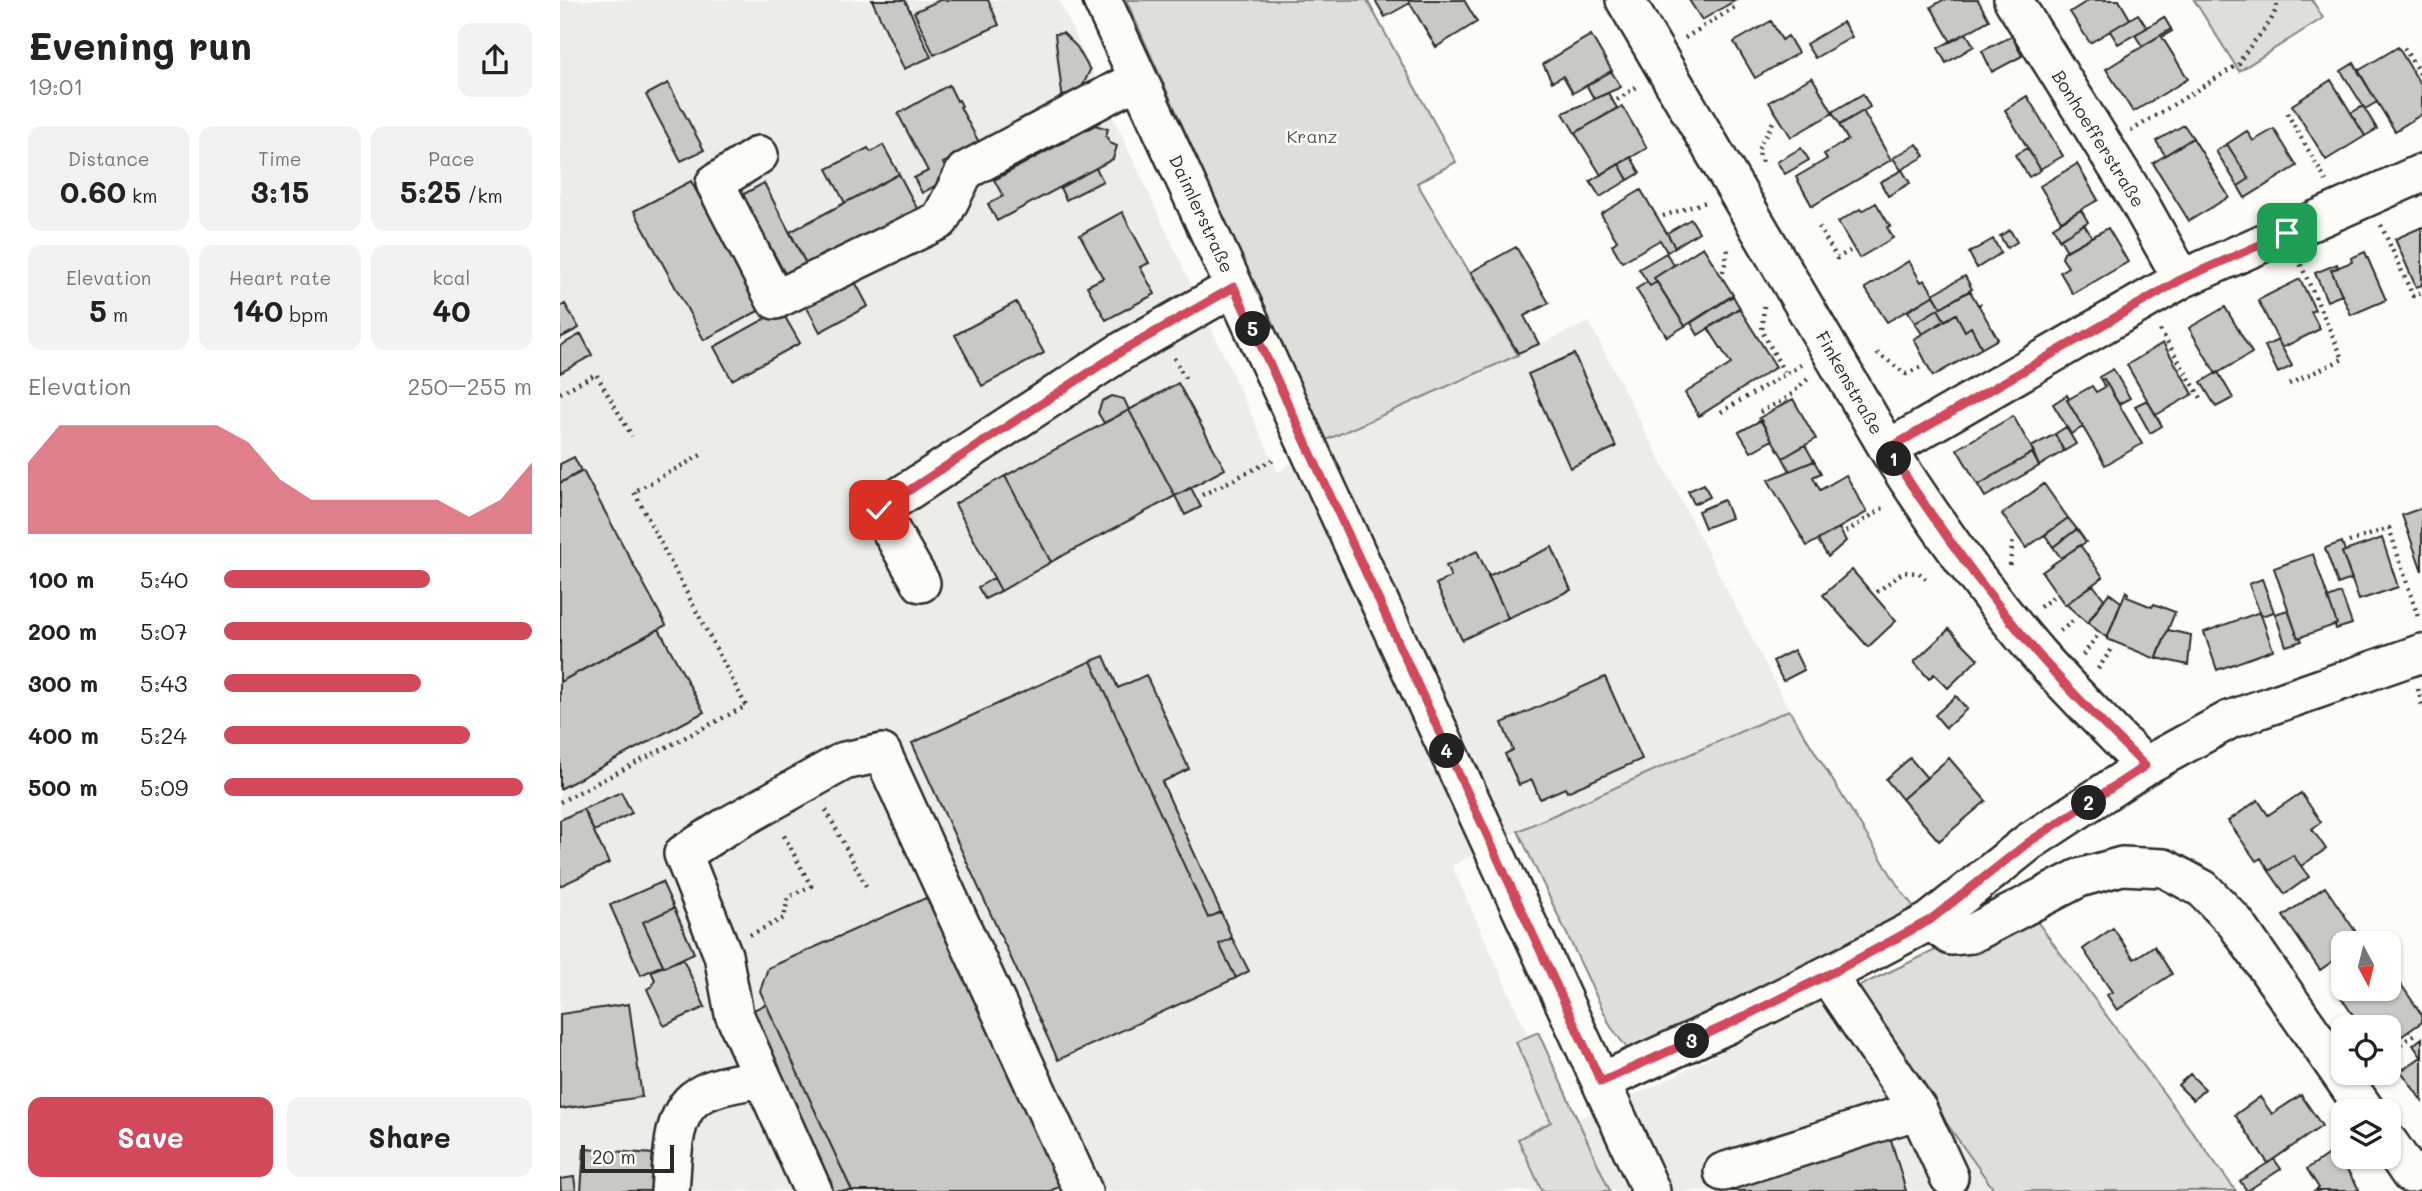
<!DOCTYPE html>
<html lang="en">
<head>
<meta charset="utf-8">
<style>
  body { margin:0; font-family:Mali,sans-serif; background:#f2f2f2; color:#222; height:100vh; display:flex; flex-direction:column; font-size:26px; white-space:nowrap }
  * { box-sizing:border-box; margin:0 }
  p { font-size:23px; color:#767676 }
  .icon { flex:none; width:38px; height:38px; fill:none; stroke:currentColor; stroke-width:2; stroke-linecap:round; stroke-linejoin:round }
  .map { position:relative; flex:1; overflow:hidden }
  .side { display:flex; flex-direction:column; background:#fff; width:560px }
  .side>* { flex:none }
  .needle { width:46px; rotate:173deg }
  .buttons { position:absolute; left:1771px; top:931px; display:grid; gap:14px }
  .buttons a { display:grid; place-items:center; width:70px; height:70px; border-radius:14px; background:#fff; box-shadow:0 2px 5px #0004; font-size:35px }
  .scale { position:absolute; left:21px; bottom:18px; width:93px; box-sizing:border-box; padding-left:7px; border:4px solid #2b2b2b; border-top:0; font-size:19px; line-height:24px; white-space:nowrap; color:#2b2b2b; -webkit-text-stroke:5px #fdfcf7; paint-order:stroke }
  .pin { position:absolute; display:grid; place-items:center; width:60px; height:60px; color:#fff; margin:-30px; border-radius:14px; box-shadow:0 4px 10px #0006 }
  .km { position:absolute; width:35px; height:35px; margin:-18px; border-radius:50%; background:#222; color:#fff; font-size:19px; line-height:35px; text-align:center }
  .round { display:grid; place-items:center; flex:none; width:74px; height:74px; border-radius:14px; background:#f2f2f2 }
  .headline { display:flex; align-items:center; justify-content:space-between; height:119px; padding:0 28px }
  h1 { font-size:38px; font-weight:800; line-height:52px }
  .metrics { display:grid; grid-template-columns:repeat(3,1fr); gap:10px; height:119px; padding:7px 28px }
  .metrics div { display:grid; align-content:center; border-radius:14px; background:#f2f2f2; text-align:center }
  .metrics b { font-size:30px; font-weight:800 }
  .metrics small { font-size:19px; font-weight:400 }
  .metrics p { font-size:19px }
  .chart { height:196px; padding:14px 28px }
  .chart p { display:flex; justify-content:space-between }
  .chart svg { width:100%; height:126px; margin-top:7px; fill:#d1495b; opacity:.7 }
  .action { display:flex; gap:14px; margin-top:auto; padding:14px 28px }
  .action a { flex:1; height:80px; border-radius:14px; background:#d1495b; color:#fff; font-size:28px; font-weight:800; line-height:80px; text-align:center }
  .action a+a { background:#f2f2f2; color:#222 }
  ul { padding:0 28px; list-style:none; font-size:23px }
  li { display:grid; grid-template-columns:112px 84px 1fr; align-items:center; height:52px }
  li i { height:18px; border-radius:9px; background:#d1495b }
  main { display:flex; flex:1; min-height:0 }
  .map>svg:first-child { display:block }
</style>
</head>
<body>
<main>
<section class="side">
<div class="headline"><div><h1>Evening run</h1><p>19:01</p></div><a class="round"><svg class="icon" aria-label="share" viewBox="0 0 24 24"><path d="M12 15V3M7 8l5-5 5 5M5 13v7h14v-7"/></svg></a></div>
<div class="metrics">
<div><p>Distance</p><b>0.60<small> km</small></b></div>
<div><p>Time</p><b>3:15</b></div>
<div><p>Pace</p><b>5:25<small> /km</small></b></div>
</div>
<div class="metrics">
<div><p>Elevation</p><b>5<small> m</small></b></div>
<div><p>Heart rate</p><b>140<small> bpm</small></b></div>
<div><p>kcal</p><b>40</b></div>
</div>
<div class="chart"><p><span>Elevation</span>250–255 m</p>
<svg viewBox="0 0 160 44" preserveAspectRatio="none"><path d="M0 44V19L10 6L20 6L30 6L40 6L50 6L60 6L70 12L80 25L90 32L100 32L110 32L120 32L130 32L140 38L150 32L160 19V44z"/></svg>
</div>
<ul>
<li><b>100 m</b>5:40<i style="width:67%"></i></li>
<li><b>200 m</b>5:07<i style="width:100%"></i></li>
<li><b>300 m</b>5:43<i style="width:64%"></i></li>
<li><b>400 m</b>5:24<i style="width:80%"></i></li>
<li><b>500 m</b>5:09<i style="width:97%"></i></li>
</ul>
<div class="action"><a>Save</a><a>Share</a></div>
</section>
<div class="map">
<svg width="1862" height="1191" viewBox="0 0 1862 1191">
  <rect width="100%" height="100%" fill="#fdfcf7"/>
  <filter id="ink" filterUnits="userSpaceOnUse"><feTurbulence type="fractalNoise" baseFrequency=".0143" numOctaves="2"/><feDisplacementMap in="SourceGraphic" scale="14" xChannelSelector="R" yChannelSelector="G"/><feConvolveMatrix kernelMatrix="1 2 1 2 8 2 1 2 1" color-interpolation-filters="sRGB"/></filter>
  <g filter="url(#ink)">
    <path fill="#edece8" d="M0 0H499L718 472 767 440 1029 322 1229 710 958 831 892 866 984 1071 1005 1124 1094 1086 1268 998 1291 990 1435 1191H0Z"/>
    <path fill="#dfdeda" stroke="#858482" stroke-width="2" d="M566 0H807L896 162 857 183 958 355 764 441Z
      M1634 0H1752L1763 18 1679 71Z
      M1229 710 1340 889 1357 911 1346 922 1070 1052 1051 1027 958 831Z
      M1473 916 1676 1191H1435L1291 990 1384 946Z
      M978 1032 1050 1191H982L958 1139 991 1122 956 1042Z"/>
    <path fill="#c9c8c4" stroke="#2b2b2b" stroke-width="2" d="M312 0H345L371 57 344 69Z
      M380 0H428L439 25 374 55 354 12Z
      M815 0H848L850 3 825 17Z
      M848 0H904L917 22 876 47Z
      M1129 0H1176L1142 20Z
      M1383 0H1418L1429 20 1391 42 1371 7Z
      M1529 0H1559L1570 19 1530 43 1510 12Z
      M1578 14 1587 28 1558 44 1550 31Z
      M1604 17 1611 29 1582 46 1575 35Z
      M1211 21 1222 40 1228 36 1238 53 1195 78 1174 42Z
      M1283 22 1292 37 1255 58 1246 44Z
      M1611 29 1612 31 1602 37 1628 79 1573 112 1546 69Z
      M503 33 517 47 530 70 519 94 503 102 495 34Z
      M1406 33 1414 46 1386 63 1378 48Z
      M1031 35 1052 71 1013 93 1003 76 992 82 983 64Z
      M1452 36 1462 56 1432 72 1422 51Z
      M1838 47 1862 87V114L1835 131 1798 71Z
      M1794 63 1817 102 1805 109 1781 71Z
      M1051 71 1061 87 1034 99 1027 86Z
      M1252 77 1273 113 1231 137 1209 102Z
      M1771 80 1805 136 1766 160 1732 105Z
      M108 83 144 150 121 161 86 95Z
      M389 85 397 101 399 100 402 106 400 107 421 146 383 163 390 178 362 193 354 178 368 171 338 114Z
      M1048 93 1057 108 1015 133 1003 113Z
      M1303 94 1310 107 1280 125 1272 112Z
      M1467 96 1503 156 1480 169 1445 110Z
      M1062 106 1087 148 1041 175 1015 133Z
      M1803 106 1817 129 1805 136 1791 113Z
      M1303 111 1331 160 1252 206 1236 177 1267 159 1264 154 1288 140 1279 125Z
      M535 125 548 129 546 136 550 143 557 146 553 159 437 221 428 204 443 196 434 180Z
      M1624 125 1633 138 1605 155 1596 141Z
      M1714 129 1737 166 1685 198 1678 186 1689 179 1667 144 1687 131 1693 141Z
      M1633 138 1669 197 1629 221 1593 163Z
      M1357 144 1365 156 1341 170 1333 158Z
      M1667 144 1689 179 1678 186 1656 151Z
      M323 145 339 174 285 203 267 169 308 148 311 152Z
      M1241 148 1249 160 1225 174 1217 162Z
      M1467 148 1481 170 1469 177 1455 155Z
      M1071 157 1080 173 1068 180 1059 164Z
      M1059 164 1068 180 1040 197 1030 181Z
      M1517 164 1538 200 1501 221 1480 186Z
      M536 168 543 181 506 200 500 188Z
      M1342 170 1350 183 1328 196 1320 182Z
      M339 174 361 216 270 264 265 253 246 264 230 232Z
      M131 181 200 310 144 340 74 211Z
      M204 183 246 264 225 274 182 195Z
      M1081 190 1115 247 1107 252 1100 240 1062 262 1052 245 1057 241 1041 214Z
      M1316 203 1330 226 1327 227 1333 238 1299 258 1278 222 1300 209 1302 211Z
      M1521 210 1528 222 1499 239 1493 227Z
      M562 212 589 263 580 267 595 294 546 320 527 286 543 278 520 235Z
      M1131 219 1139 232 1115 247 1107 233Z
      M1524 224 1532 237 1507 251 1500 239Z
      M1862 227V285L1856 287 1835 239Z
      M1548 228 1568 262 1513 294 1500 272 1508 267 1502 258 1504 252Z
      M1450 230 1457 242 1447 248 1440 236Z
      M1433 239 1441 253 1417 268 1409 253Z
      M956 247 989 303 964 316 979 344 958 353 911 272Z
      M1143 247 1173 295 1125 326 1094 278Z
      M1805 252 1826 300 1791 315 1771 270 1792 262 1791 258Z
      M1106 253 1114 265 1094 278 1097 282 1090 286 1079 269Z
      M1349 261 1361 282 1365 280 1374 295 1327 322 1305 288Z
      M1777 264 1778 268 1771 270 1782 295 1767 301 1755 273Z
      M1405 276 1412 289 1381 307 1373 294Z
      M293 278 308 306 260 332 245 304Z
      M1740 279 1755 310 1751 312 1760 329 1722 348 1698 300Z
      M1087 282 1090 286 1097 282 1125 326 1107 337 1076 289Z
      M1410 291 1418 305 1420 304 1419 306 1438 339 1422 348 1411 327 1405 331 1396 314 1385 321 1378 309Z
      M1374 295 1381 307 1355 323 1348 311Z
      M1173 296 1180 308 1138 335 1131 323Z
      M456 302 484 353 422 386 395 335Z
      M5 304 19 328 0 338V307Z
      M1665 307 1692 353 1656 374 1629 328Z
      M1179 308 1216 367 1139 416 1125 393 1171 364 1148 328Z
      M1378 309 1385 321 1362 334 1355 323Z
      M221 310 240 343 172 380 154 347Z
      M1396 314 1405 331 1411 327 1422 348 1373 376 1354 339Z
      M21 334 32 355 0 373V346Z
      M1718 340 1732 366 1718 373 1705 346Z
      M1603 343 1633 394 1596 415 1567 365Z
      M1014 354 1056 447 1010 468 968 374Z
      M1553 369 1570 398 1559 404 1544 379 1541 380 1539 377Z
      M1658 372 1673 398 1656 407 1641 382Z
      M1544 379 1582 444 1545 465 1507 400 1532 386 1536 392 1545 387 1541 380Z
      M618 383 665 469 615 496 569 410Z
      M1507 395 1509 399 1507 400 1523 427 1511 434 1493 404Z
      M552 396 564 399 569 410 544 423 538 413 542 401Z
      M1233 399 1256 439 1223 458 1199 418Z
      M1587 400 1602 426 1590 433 1575 406Z
      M569 410 615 496 491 562 445 476Z
      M1453 416 1474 452 1418 485 1397 449Z
      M1201 420 1212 440 1191 452 1179 432Z
      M1506 427 1516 444 1504 451 1495 434Z
      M1495 434 1504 451 1479 466 1471 447Z
      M1245 445 1254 461 1230 471 1223 458Z
      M1472 453 1479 466 1425 497 1418 485Z
      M14 457 21 471 0 483V464Z
      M1254 461 1261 473 1253 477 1260 490 1286 475 1307 512 1247 546 1208 480Z
      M23 471 106 625 0 682V483Z
      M445 476 491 562 441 591 395 504Z
      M1144 484 1150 497 1134 504 1128 491Z
      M1484 484 1508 518 1466 548 1442 514Z
      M631 488 641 507 625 515 615 496Z
      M1164 500 1171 518 1145 528 1138 511Z
      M1862 508V571L1842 515Z
      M1508 518 1517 529 1493 547 1485 535Z
      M1279 528 1286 541 1268 557 1258 540Z
      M1517 529 1526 542 1501 558 1493 547Z
      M1822 538 1838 587 1799 600 1782 552Z
      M1782 542 1785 551 1782 552 1792 579 1778 584 1765 548Z
      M1520 545 1543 577 1505 605 1482 572Z
      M992 547 1011 590 948 618 928 576Z
      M917 551 948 618 902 640 876 584 891 577 886 566Z
      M1753 554 1777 624 1738 638 1714 568Z
      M1292 570 1336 621 1308 647 1263 595Z
      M434 578 441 591 425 599 418 587Z
      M1702 579 1714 612 1701 616 1689 584Z
      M1533 585 1544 599 1527 623 1506 604Z
      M1566 591 1568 593 1567 597 1592 607 1594 604 1615 612 1596 659 1547 639Z
      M1549 593 1561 602 1547 638 1528 623Z
      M1781 593 1792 624 1776 629 1775 625 1777 624 1768 598Z
      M1728 610 1738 638 1740 637 1742 641 1726 646 1715 614Z
      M1700 612 1713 650 1657 670 1644 632Z
      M99 629 144 712 0 789V682Z
      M1389 629 1418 659 1388 688 1374 674 1369 679 1354 662Z
      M1608 630 1631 635 1628 665 1597 658Z
      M1234 650 1244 670 1223 681 1213 661Z
      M544 656 558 688 586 675 629 769 602 782 661 912 648 918 531 661Z
      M531 661 648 918 661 912 672 938 659 944 676 978 498 1060 352 743Z
      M1045 677 1082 759 1007 792 1005 788 980 799 972 780 959 785 945 754 953 750 942 723Z
      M1396 696 1407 709 1386 728 1375 715Z
      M1350 758 1367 778 1342 799 1326 779Z
      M1389 758 1426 801 1379 841 1342 799Z
      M61 792 72 813 34 831 23 809Z
      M1741 793 1761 822 1752 829 1766 849 1741 866 1733 855 1709 871 1701 858 1696 861 1668 821 1698 800 1708 815Z
      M23 809 49 863 0 886V820Z
      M1733 855 1749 877 1725 894 1709 871Z
      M102 882 114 908 83 922 103 965 81 975 50 905Z
      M1765 887 1802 941 1799 943H1783V954L1760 970 1723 916Z
      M377 893 510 1182 490 1191H292L200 991 208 968Z
      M114 908 134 953 104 967 83 922Z
      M1553 928 1574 959 1594 946 1612 974 1557 1010 1547 995 1552 992 1523 949Z
      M672 938 689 971 676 978 659 944Z
      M123 959 145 1007 104 1026 87 989 92 986 95 980 91 971Z
      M1829 967 1862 1015V1022L1829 1045V1027H1801L1780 996 1791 989H1829Z
      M69 1004 82 1097 0 1109V1014Z
      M206 1004 292 1191H269L187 1013Z
      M1862 1038V1058L1853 1045Z
      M1861 1057 1862 1058V1101L1841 1071Z
      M1630 1074 1645 1089 1633 1100 1618 1085Z
      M1741 1095 1762 1126 1708 1163 1675 1115 1700 1097 1712 1114Z
      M1327 1126 1346 1191H1170V1173Z
      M1783 1144V1157H1791L1795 1163 1786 1169 1799 1189 1795 1191H1755L1759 1188 1747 1169Z
      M24 1149 94 1154 92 1191H21Z
      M1714 1159 1721 1169 1687 1191 1680 1181Z
      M14 1177 16 1191H1L0 1179Z"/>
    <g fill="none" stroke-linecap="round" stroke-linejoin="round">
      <g stroke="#2b2b2b" stroke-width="42">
        <path id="minor" d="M542 0 1091 1191
          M1065 0 1328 449C1373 520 1422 589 1477 653 1511 692 1549 729 1585 766
          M1453 0 1579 202 1622 279
          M199 155 155 183 215 300 380 220 405 171 578 79
          M1328 449 1622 279 1862 173
          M361 583 319 510 562 351 674 287
          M1370 921 1391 936 1411 934 1519 878 1562 866 1604 868 1643 889 1675 922 1806 1111
          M1041 1082 1169 1024 1283 967 1370 921 1469 842 1585 766 1669 720 1862 653
          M1358 1110 1389 1177
          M1829 1143 1850 1174
          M1163 1172 1358 1110 1267 975
          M110 1191C113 1162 110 1119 134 1099 151 1085 181 1083 201 1078
          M253 1191 174 1014 163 955 123 854 164 828 284 761 322 753 523 1191"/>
      </g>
      <path stroke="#2b2b2b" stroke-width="4.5" stroke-dasharray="2 5" stroke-linecap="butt" d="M1125 38 1175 7
        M1844 48 1862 77
        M1057 100 1078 86
        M1727 113 1766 181
        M1571 131 1679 64C1688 42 1717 25 1717 0
        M1202 162 1198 150 1213 122
        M1103 216 1146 202
        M1821 225 1853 296 1862 292
        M1259 227 1277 258 1290 251
        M1163 272 1169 245
        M1204 306 1202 331 1225 374
        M1600 330 1641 398
        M1317 353 1346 374 1361 367
        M614 358 625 378
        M1729 384 1783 359 1740 263
        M0 393 36 374 72 436
        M1161 412 1241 365
        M1200 412 1227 398 1249 378
        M642 495 717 458
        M1286 532 1326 506
        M1789 542 1829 528 1859 620
        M1450 565 1453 538
        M1317 592 1343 572 1359 573 1366 579
        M1480 607 1493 597
        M1500 631 1513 621
        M1523 655 1537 636
        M1538 669 1553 647
        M1858 689 1862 705
        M0 802 186 706 74 492 141 455
        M266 810 308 890
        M190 935 224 918 228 897 251 886 222 832
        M1829 1052 1855 1034"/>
      <use href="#minor" stroke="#fdfcf7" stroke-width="37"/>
    </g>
  </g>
  <g fill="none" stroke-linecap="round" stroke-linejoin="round" filter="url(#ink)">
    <g stroke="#fff" stroke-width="14">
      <path id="route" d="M319 510 562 351 674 287 1041 1082 1169 1024 1283 967 1370 920 1469 842 1585 766C1549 729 1511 693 1477 653 1423 589 1373 520 1328 449L1622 279 1727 233"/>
    </g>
    <use href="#route" stroke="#d1495b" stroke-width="9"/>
  </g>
  <g text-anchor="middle" stroke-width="5" stroke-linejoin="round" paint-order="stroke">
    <g font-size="18" fill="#585857" stroke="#fdfcf7">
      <text x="752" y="143">Kranz</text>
    </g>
    <g font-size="18" fill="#2b2b2b" stroke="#fdfcf7">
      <text transform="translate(1538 139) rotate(58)" y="6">Bonhoefferstraße</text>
      <text transform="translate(641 214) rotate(65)" y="6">Daimlerstraße</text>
      <text transform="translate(1289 383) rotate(60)" y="6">Finkenstraße</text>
    </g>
  </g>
</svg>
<div class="buttons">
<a><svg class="needle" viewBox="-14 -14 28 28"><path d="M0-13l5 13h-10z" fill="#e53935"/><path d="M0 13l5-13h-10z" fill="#767676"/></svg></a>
<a><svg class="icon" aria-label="locate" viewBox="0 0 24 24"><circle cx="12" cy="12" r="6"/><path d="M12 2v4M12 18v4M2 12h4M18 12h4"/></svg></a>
<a><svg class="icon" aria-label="layers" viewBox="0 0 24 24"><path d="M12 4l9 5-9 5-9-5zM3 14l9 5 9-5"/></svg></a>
</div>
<div class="scale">20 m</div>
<div class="pin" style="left:1727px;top:233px;background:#1e9e55"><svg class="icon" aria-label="arrive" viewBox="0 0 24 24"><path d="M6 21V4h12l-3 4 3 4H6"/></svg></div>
<div class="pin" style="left:319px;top:510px;background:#d93025"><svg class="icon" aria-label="check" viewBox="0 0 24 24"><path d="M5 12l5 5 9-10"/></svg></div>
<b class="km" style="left:1334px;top:459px">1</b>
<b class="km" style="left:1529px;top:803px">2</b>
<b class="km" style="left:1132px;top:1041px">3</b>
<b class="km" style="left:887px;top:751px">4</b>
<b class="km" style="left:693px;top:329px">5</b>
</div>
</main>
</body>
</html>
